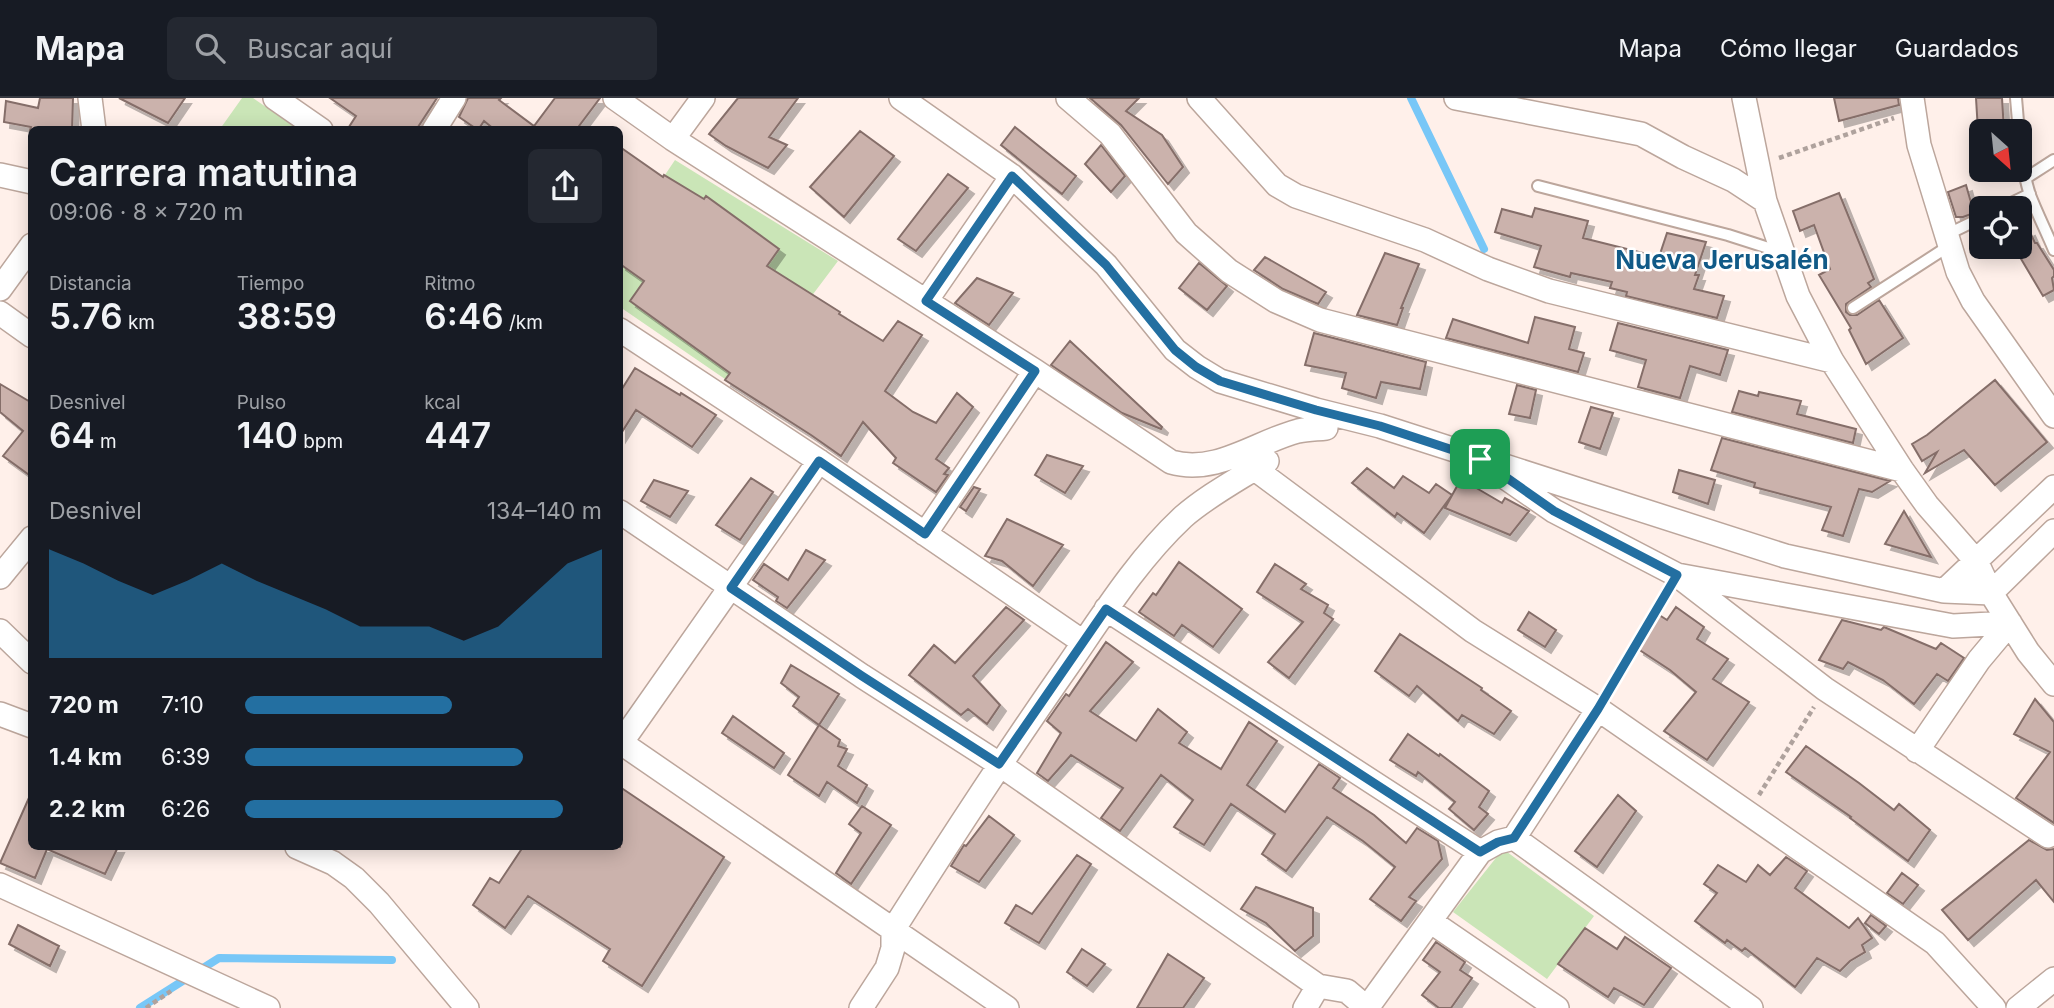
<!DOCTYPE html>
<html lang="es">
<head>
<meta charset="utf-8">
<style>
  body { margin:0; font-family:Inter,sans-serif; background:#242831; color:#f1f3f6; height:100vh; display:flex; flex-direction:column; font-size:26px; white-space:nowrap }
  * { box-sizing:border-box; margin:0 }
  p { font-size:23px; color:#9ea1a6 }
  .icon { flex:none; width:38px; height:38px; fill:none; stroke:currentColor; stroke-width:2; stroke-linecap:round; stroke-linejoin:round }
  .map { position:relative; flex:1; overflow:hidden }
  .side { position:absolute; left:28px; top:28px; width:595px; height:724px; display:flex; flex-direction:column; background:#171b24; border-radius:10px; box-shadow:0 4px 18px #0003 }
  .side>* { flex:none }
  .needle { width:46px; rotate:153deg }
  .buttons { position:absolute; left:1969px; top:21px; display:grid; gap:14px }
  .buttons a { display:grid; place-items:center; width:63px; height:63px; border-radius:10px; background:#171b24; box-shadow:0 4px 18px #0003; font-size:35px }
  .pin { position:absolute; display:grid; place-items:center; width:60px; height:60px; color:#fff; margin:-30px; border-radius:14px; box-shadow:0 4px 10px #0006 }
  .round { display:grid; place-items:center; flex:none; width:74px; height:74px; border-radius:10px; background:#242831 }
  .headline { display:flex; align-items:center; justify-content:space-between; height:119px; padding:0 21px }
  h1 { font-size:38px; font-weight:600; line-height:52px }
  .figures { display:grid; grid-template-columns:repeat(3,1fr); gap:10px; height:119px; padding:7px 21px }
  .figures div { display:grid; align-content:center }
  .figures b { font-size:35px; font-weight:600 }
  .figures small { font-size:19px; font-weight:400 }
  .figures p { font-size:19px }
  .chart { height:196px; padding:14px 21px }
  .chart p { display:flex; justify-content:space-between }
  .chart svg { width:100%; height:126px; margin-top:7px; fill:#236fa1; opacity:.7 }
  ul { padding:0 21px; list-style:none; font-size:23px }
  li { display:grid; grid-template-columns:112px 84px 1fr; align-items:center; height:52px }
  li i { height:18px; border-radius:9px; background:#236fa1 }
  header { display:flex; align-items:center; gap:42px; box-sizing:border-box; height:98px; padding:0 35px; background:#171b24; border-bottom:2px solid #363941 }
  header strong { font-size:33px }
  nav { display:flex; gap:38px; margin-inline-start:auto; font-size:24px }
  .search { width:490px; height:63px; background:#242831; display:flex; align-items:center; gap:18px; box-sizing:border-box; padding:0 24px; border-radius:10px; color:#9ea1a6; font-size:26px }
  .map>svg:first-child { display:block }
</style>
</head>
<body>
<header>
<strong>Mapa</strong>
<div class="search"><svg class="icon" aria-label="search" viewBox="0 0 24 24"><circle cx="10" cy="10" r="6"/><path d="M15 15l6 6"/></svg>Buscar aquí</div>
<nav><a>Mapa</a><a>Cómo llegar</a><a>Guardados</a></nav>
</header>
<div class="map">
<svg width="2054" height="910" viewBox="0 0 2054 910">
  <defs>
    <filter id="shadow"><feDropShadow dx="6" dy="6" stdDeviation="0" flood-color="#0004"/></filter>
  </defs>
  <rect width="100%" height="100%" fill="#fff0ea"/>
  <path fill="#cae5b7" d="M242 0H253L298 31H220Z
    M675 62 838 163 741 292 620 209V144Z
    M1503 751 1594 818 1547 881 1453 814Z"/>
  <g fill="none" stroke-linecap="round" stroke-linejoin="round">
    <path stroke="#78c7f7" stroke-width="8" d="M1411 0 1484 151
      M140 910 219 860 392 862"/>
  </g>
  <path fill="#cbb2ac" stroke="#856e69" stroke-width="2" filter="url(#shadow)" d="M40 0H73L72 32H30L31 29 4 24 6 3 38 10Z
    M119 0H185L168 25Z
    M330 0H437L416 32H347L356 18Z
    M468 0H501L499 2 534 28 555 0H600L576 32H495L484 23 478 32 459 19Z
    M738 0H798L769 39 787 47 768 70 726 48 709 36Z
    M1090 0H1139L1126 13 1162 37 1183 69 1168 86 1121 27Z
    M1834 0H1898L1899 7 1839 23Z
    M1976 0H2002L2004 33H1978Z
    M1015 29 1076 78 1062 96 1001 47Z
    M860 33 894 58 844 119 810 89Z
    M1101 47 1125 78 1111 94 1085 66Z
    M620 49 663 79 664 77 704 101 706 98 779 151 767 168 840 214 839 216 883 243 898 223 922 237 885 293 913 314 936 325 957 295 973 309 936 361 949 370 944 376 948 377 936 394 893 365 896 360 863 324 841 358 811 337 725 282 730 275 630 203 644 183 620 166Z
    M948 76 968 90 916 153 898 141Z
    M1966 87 1974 115 1963 119H1956L1948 94Z
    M1839 95 1874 181 1868 185 1871 189 1846 206V214L1850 217H1857L1879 202 1903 240 1866 266 1849 232 1851 230 1819 177 1830 171 1814 127 1800 133 1793 113Z
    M1535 110 1588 123 1583 140 1659 159 1667 135 1706 144 1695 177H1699L1694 191 1724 198 1717 220 1626 198 1627 194 1610 190 1612 184 1571 175 1570 179 1534 169 1541 148 1495 134 1502 111 1532 119Z
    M2029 132 2035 145H2037L2054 172V178L2052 180 2054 192 2043 198 2014 149H2020V137Z
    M1385 155 1419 166 1401 210H1403L1397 227 1357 217Z
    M1265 159 1326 194 1318 206 1283 191 1254 172Z
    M1199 165 1227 188 1207 212 1179 190Z
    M977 180 1013 195 989 227 955 205Z
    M1535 219 1575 229 1569 251 1584 255 1578 274 1446 240 1453 221 1528 245Z
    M1618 225 1728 252 1720 277 1690 268 1680 300 1638 289 1646 262 1610 252Z
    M1314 235 1426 264 1420 291 1381 284 1376 300 1342 290 1346 275 1305 267Z
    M1070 243 1162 329 1161 331 1122 315 1051 267Z
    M635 270 680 297 681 295 716 317 692 349 636 312 620 337V294Z
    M1995 282 2047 344 1995 387 1964 352 1925 375 1937 354 1922 363 1912 346 1927 337Z
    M0 286 32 305V379L3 358 23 333 0 314Z
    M1517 287 1536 292 1530 320 1509 316Z
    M1739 293 1758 298 1759 294 1801 303 1797 316 1856 331 1853 345 1732 314Z
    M1591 309 1613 315 1600 351 1579 344Z
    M1722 340 1890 383 1872 394 1859 391 1843 438 1822 432 1831 409 1754 389 1755 385 1711 372Z
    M1047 357 1083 368 1065 395 1035 377Z
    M1367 370 1394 390 1403 378 1429 395 1436 386 1452 397 1424 435 1397 415 1395 419 1352 385Z
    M1679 372 1715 382 1708 406 1673 394Z
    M751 380 773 394 740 442 716 427Z
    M1461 381 1502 405 1505 400 1529 413 1510 437 1445 410Z
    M654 382 688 393 670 419 641 403Z
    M974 389 980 391 966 413 960 409Z
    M1904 413 1931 459 1885 446Z
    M1007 421 1063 447 1033 488 1002 463 985 458Z
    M806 452 825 462 787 510 776 503 778 499 753 482 764 466 788 482Z
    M1179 464 1242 511 1213 549 1182 527 1174 538 1139 514 1153 495 1156 497Z
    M1275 466 1306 486 1301 491 1328 507 1324 515 1333 521 1289 580 1268 564 1303 524 1257 494Z
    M1006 509 1024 522 973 578 1000 607 987 626 968 611 961 617 909 577 934 547 955 565Z
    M1676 509 1704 529 1697 541 1728 561 1713 581 1749 604 1707 662 1664 633 1696 594 1670 572 1638 551 1659 517 1667 522Z
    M1529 514 1556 532 1545 549 1518 532Z
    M1842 522 1881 532 1884 529 1936 551 1941 545 1964 560 1948 583 1937 576 1914 606 1883 582 1848 564 1843 571 1819 562Z
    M1400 536 1482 590 1481 592 1511 613 1494 636 1462 617 1458 623 1417 588 1409 598 1375 573Z
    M1106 544 1133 564 1090 613 1136 643 1158 611 1187 634 1179 645 1221 671 1249 624 1277 643 1247 687 1285 714 1319 666 1340 680 1333 690 1374 717 1406 745 1417 730 1438 743 1442 761 1409 799 1416 803 1401 823 1370 801 1395 769 1363 743 1327 719 1286 773 1262 756 1275 736 1231 706 1204 747 1174 729 1193 702 1161 677 1120 733 1101 720 1123 690 1071 657 1048 683 1037 675 1061 635 1047 623 1066 596 1069 598Z
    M791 567 839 596 819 627 793 608 799 599 781 585Z
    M2035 601 2054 624V725L2016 700 2050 654 2014 636Z
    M733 618 784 655 774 670 722 635Z
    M819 627 840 642 838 648 847 651 838 668 867 687 857 705 827 684 819 698 788 677Z
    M1408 636 1439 658 1440 656 1489 693 1479 709 1488 716 1474 732 1449 711 1455 704 1418 674 1416 678 1390 662Z
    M1806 648 1859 685 1894 712 1899 706 1930 732 1908 763 1850 720 1851 719 1786 674Z
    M620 689 724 759 642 888 603 863 610 851 528 798 505 830 473 807 490 780 499 785 523 749H620Z
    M32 693V749H118L105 776 47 751 35 780 0 765Z
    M1618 697 1636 713 1597 769 1575 753Z
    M862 708 891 727 851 786 836 775 861 735 849 726Z
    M989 718 1014 737 979 784 951 768 964 747 966 748Z
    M2029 742 2047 752 2054 751V804L2036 782 1968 842 1942 812Z
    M1077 757 1091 766 1039 845 1005 825 1016 807 1032 816Z
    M1786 759 1807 773 1795 790 1849 830 1858 820 1872 840 1862 847 1865 854 1850 863 1840 873 1817 860 1795 889 1745 850 1742 853 1727 842 1725 845 1695 823 1717 795 1704 786 1718 767 1746 784 1758 767 1770 777Z
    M1902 775 1918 787 1903 806 1887 795Z
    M1256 789 1313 810V838L1295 853 1266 825 1241 811Z
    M1871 817 1886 828 1879 836 1865 825Z
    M18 827 59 848 50 868 9 846Z
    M1585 830 1617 851 1625 839 1671 870 1644 907 1614 890 1608 899 1558 866Z
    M1436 844 1465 864 1460 872 1472 880 1451 910H1439L1422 897 1440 874 1423 862Z
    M1082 851 1105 866 1087 888 1067 874Z
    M1168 856 1204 880 1183 910H1137Z"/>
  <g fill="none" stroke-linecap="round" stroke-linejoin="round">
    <g stroke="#bca69c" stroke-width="14">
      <path id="service" d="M2016 0C2019 32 2020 66 2030 97 2037 115 2046 133 2054 152
        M2026 80 2054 62
        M1538 88 1728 137 1781 154
        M2001 110 2030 96
        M1946 137 1981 120
        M1853 210 1949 148"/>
    </g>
    <g stroke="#bca69c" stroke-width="26">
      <path id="minor" d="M90 0 94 32
        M275 0 321 32
        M615 0 673 41 1035 273 1171 364C1216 377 1256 344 1298 333 1307 331 1317 331 1326 330
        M901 0 1012 78 1106 167 1175 252 1197 269 1220 283 1316 312 1380 328 1785 458 1944 493 1991 495 2054 433
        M1068 0 1110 36 1186 135 1229 173 1276 203 1320 222 1902 372
        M1199 0 1277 87 1296 98 1425 142 1488 171 1549 193 1832 263
        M1456 0 1641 36 1683 59 1733 82 1765 103
        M1744 0 1765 103 1798 198 1832 263 1902 372 1927 407 1976 463 1991 495 2028 554 2054 586
        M1912 0 1919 47 1958 174 1973 203 2054 318
        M434 32 454 0
        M673 41 703 0
        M0 77 32 84
        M0 191 32 147
        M926 203 1012 78
        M0 215 32 238
        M620 232 819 363 1083 544
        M1255 371 1473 533 1598 611 1935 845 1994 910
        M1499 375 1554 413 1677 477 1953 528 2010 525
        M620 414 862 578 999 666 1318 888 1347 893 1367 910
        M925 436 1035 273
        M0 479 32 440
        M1682 481 1825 591 2048 738
        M1944 493 2054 389
        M1106 511 1480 754 1498 744 1514 740 1751 910
        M0 533 32 564
        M0 616 32 628
        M620 644 1007 910
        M621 645 819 363
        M1917 653 1979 562 2010 525
        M1514 740 1598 611
        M297 749 333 765 354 780 379 805 467 910
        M0 787 268 910
        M1430 823 1557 910
        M861 910 887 870 893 850V832C950 742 1008 653 1069 566 1104 515 1138 461 1183 419 1208 397 1239 381 1267 363
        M1305 910 1318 888
        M1367 910 1480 754
        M2018 910 2054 881"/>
    </g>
    <path stroke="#afa29d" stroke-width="4.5" stroke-dasharray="5 3.5" stroke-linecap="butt" d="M1779 60 1894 20
      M1609 592 1665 497
      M1759 697 1814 609
      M146 910 171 893"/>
    <use href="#service" stroke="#fff" stroke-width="10"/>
    <use href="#minor" stroke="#fff" stroke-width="23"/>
  </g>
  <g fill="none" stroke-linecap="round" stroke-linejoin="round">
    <g stroke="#fff" stroke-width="14">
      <path id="route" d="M1012 78 1106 167 1175 252 1196 269 1220 283 1316 312 1380 328 1480 361 1554 413 1677 477 1598 611 1514 740 1498 744 1480 754 1106 511 999 666 862 578 731 490 819 363 925 436 1035 273 926 203Z"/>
    </g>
    <use href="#route" stroke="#236fa1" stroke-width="9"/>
  </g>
  <g text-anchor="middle" stroke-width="5" stroke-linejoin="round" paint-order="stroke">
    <g font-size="26" font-weight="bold" fill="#115a87" stroke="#fff">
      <text x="1722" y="171">Nueva Jerusalén</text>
    </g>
  </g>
</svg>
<div class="buttons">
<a><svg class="needle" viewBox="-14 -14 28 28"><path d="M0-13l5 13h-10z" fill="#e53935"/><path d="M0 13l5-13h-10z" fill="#9ea1a6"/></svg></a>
<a><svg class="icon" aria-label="locate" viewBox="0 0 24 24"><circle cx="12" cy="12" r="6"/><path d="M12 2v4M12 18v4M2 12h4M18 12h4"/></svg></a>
</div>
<div class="pin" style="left:1480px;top:361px;background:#1e9e55"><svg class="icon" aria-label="arrive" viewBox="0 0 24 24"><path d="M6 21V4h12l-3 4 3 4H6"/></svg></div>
<section class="side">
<div class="headline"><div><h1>Carrera matutina</h1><p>09:06 · 8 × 720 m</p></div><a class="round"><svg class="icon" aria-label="share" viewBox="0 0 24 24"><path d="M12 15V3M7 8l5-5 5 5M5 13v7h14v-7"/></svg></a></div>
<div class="figures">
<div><p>Distancia</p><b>5.76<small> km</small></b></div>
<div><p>Tiempo</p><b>38:59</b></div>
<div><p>Ritmo</p><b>6:46<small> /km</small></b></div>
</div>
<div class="figures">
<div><p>Desnivel</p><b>64<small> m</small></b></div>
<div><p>Pulso</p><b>140<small> bpm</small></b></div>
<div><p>kcal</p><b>447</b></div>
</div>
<div class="chart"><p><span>Desnivel</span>134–140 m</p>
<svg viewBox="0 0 160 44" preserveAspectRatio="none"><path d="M0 44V6L10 11L20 17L30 22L40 17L50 11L60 17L70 22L80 27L90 33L100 33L110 33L120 38L130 33L140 22L150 11L160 6V44z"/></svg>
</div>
<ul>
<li><b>720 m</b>7:10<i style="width:58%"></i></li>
<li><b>1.4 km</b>6:39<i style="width:78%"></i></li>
<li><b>2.2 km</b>6:26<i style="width:89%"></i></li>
</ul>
</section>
</div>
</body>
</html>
